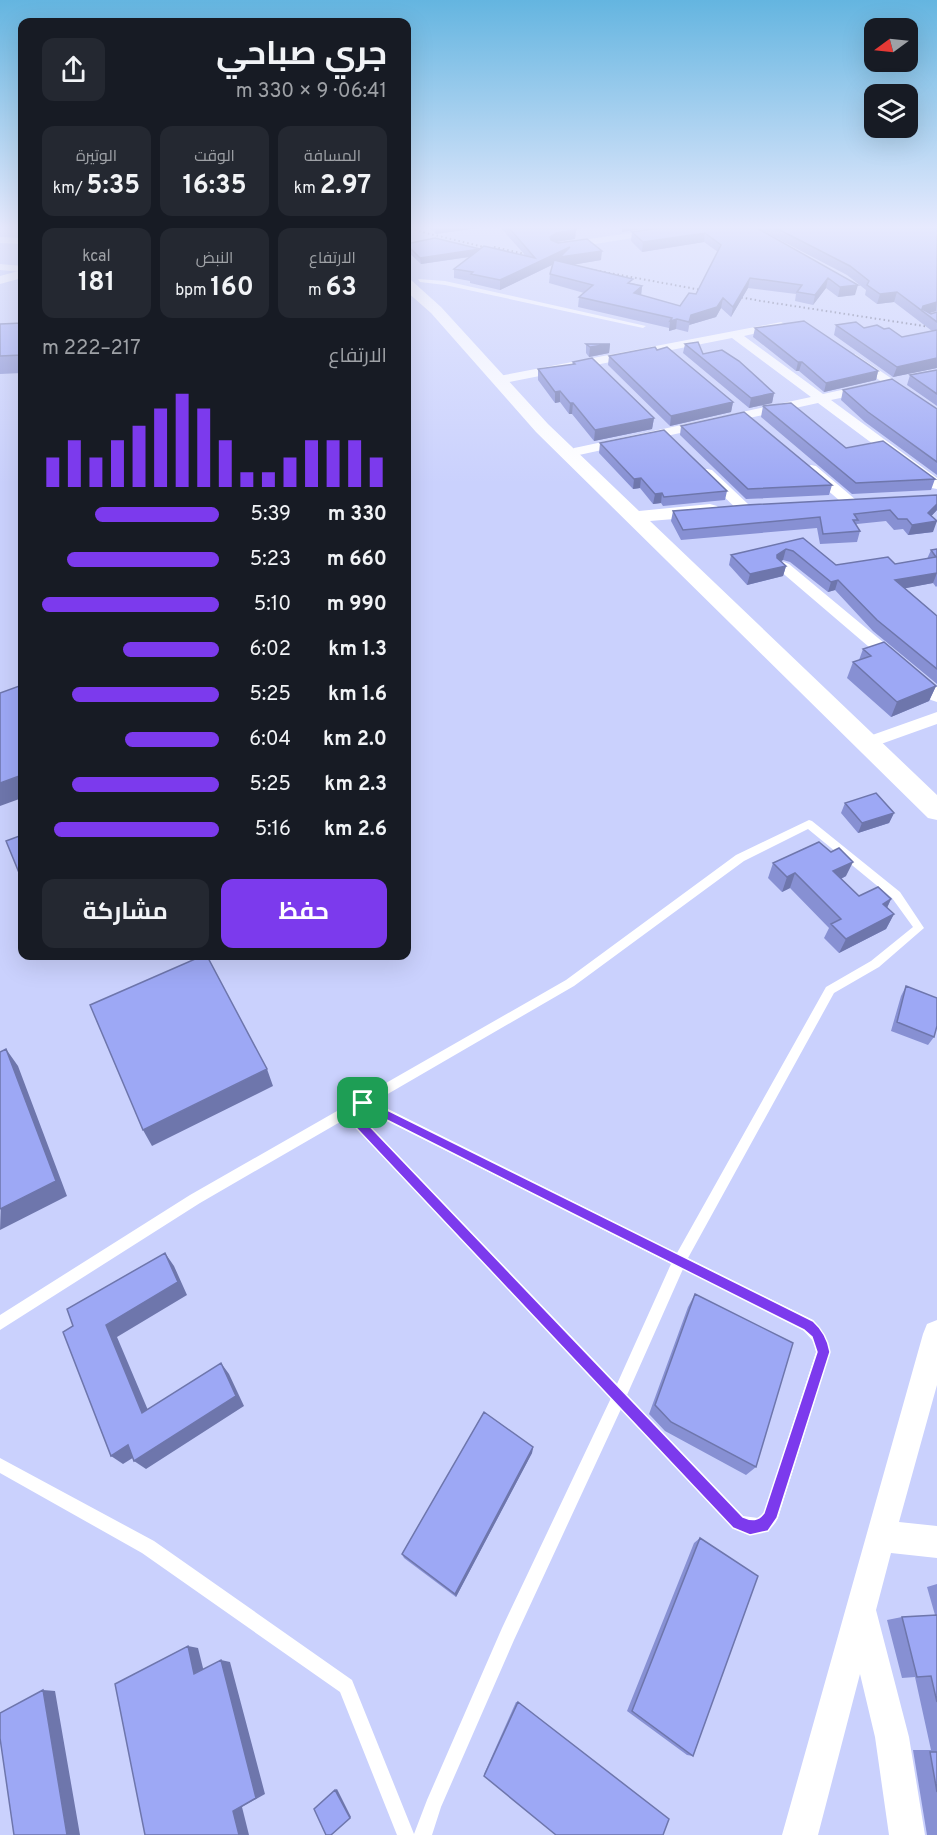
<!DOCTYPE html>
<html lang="ar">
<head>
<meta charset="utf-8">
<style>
  body { margin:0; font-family:Overpass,Cairo,sans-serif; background:#242831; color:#f1f3f6; direction:rtl; height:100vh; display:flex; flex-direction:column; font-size:22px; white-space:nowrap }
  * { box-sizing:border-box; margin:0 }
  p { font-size:20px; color:#9ea1a6 }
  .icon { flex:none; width:33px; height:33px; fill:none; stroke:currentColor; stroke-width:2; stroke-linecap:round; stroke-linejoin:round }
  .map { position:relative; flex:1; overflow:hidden; direction:ltr }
  .side { position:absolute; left:18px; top:18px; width:393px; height:942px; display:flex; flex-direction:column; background:#171b24; border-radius:12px; box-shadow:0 6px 24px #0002; direction:rtl }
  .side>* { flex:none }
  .needle { width:39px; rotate:255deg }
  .buttons { position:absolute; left:864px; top:18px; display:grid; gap:12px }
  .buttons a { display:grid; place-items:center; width:54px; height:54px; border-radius:12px; background:#171b24; box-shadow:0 6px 24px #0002; font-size:30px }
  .pin { position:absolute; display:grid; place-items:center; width:51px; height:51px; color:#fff; margin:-26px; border-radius:12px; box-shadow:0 3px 9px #0006 }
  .round { display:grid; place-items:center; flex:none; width:63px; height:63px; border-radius:12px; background:#242831 }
  .summary { display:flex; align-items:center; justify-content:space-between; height:102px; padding:0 24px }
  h1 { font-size:33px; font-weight:700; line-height:45px }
  .stats { display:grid; grid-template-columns:repeat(3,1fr); gap:9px; height:102px; padding:6px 24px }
  .stats div { display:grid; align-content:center; border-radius:12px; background:#242831; text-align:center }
  .stats b { font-size:26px; font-weight:700 }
  .stats small { font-size:16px; font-weight:400 }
  .stats p { font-size:16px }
  .chart { height:168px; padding:12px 24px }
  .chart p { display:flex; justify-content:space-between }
  .chart svg { width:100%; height:108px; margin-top:6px; stroke:#7c3aed; stroke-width:6 }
  .primary-button { display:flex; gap:12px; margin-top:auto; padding:12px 24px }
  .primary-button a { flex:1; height:69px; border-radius:12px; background:#7c3aed; color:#fff; font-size:24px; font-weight:700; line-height:69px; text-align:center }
  .primary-button a+a { background:#242831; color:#f1f3f6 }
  ul { padding:0 24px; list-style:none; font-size:20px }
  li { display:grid; grid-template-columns:96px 72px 1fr; align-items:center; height:45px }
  li i { height:15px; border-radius:8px; background:#7c3aed }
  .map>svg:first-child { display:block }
</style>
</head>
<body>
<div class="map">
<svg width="937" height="1835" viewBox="0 0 937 1835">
  <rect width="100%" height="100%" fill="#cad1fd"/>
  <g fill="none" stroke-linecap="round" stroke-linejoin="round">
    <path fill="#fff" fill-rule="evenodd" d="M418 279 445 281 646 326 643 328 445 285 420 282Z
      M809 820 812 821 900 892 924 928 879 967 834 993 688 1258 813 1320C822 1330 828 1339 830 1352L778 1518C769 1538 749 1534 733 1527L621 1409 514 1640 441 1807 432 1835H397L340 1692 142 1553 0 1473V1458L154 1541 352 1680 414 1834 427 1800 502 1628 611 1398 347 1118 200 1203 0 1330V1315L190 1195 566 980 736 855ZM808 829 892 898 913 927 871 961 826 987 677 1253 374 1102 574 986 744 861ZM363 1109 671 1264 617 1384 357 1112ZM683 1269 803 1330 814 1342 816 1352 764 1513 758 1518 743 1516 627 1395Z"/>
    <path fill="#fff" fill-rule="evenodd" d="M662 228H683L678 231 563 249 558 246 563 243Z
      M0 237 22 238V244L0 243Z
      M0 264 22 266V272L0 270Z
      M781 322 787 325 785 327 744 336 823 394 869 384 873 385 875 388 873 391 831 400 937 478V489L932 488 818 403 579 455 574 454 572 451 574 448 579 447 811 397 732 338 499 384 493 380 499 376Z
      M855 354 937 409V419L851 361V355Z
      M811 465 816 466 856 500 858 503 856 506H846L806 472 804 469Z
      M707 469 712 470 748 504 750 507 748 510H738L702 476 700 473 702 470Z
      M784 562 789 564 937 687V702L931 700 779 570 776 567 779 564Z
      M937 712V724L867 749 861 747 858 743 861 739Z
      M937 1320V1385L899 1522 937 1526V1558L891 1553 876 1610 909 1737 925 1835H889L875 1737 860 1674 818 1835H782L923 1334 927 1324Z"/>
    <path fill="#fff" fill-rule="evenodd" d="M22 270V278L0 284V276Z
      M406 279 411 280 441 307 548 424 639 511 710 504 717 506 720 510 717 514 710 516 650 521 937 795V820L928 818 536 432 431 313 406 291Z"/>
    <path stroke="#5b5f7c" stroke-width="2" stroke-dasharray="1.5 3" stroke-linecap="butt" d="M406 228 500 251
      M494 247 538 257
      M582 268 761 301 937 328"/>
  </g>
  <path fill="#8790d3" d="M430 228H478L436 234Z
    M501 228H583L574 229 576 230 575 239 556 242 601 260 572 265 642 286 641 295 680 306 696 294 718 252 704 242 642 252 631 241 632 232 757 228 855 295 838 297 826 288 813 305 795 301 796 294 748 288 731 317 721 308 716 317 689 325 688 332 676 329 669 331V328L578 307 579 297 584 293 549 283 550 274 552 265 500 290 470 283V281L454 278V269L470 257 421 264 406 250V244L480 249 525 255Z
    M757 228H937V311L930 313 937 312V368L893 377 834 335 836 325 884 329 902 337 932 331 894 302 877 304 865 295 866 290 847 275Z
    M22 323V373L0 374V324Z
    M755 328 878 371 876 380 824 392 799 371H796L753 337Z
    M586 344H610L609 353 589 357 586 353Z
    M685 344 774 393 772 403 749 408 683 353Z
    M609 356 733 402 731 412 670 426 608 365Z
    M573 362 654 418 652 429 594 441 572 414H569L560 402 555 403 538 380V369L572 365Z
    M937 370V406L907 385 910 375Z
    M843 390 937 409V475L865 422 841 400Z
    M763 406 846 448 935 479 931 490 852 494 761 417Z
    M681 426 832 485 829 495 746 499 680 435Z
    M600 443 727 491 725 500 663 506 661 503 653 504 640 488 633 489 599 453Z
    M937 495V510L931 516 933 532 908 535 903 529 894 530 886 521 857 524 856 525 860 531 857 542 820 544 817 528 681 540 671 521 673 511Z
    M803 538 836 565 895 564 927 559 931 550 937 549V586L936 587 933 583 905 588 937 616V684L873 631 835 590 828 592 790 562 783 560 781 561 786 566 783 576 747 585 729 565 731 555Z
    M863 649 936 686 929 701 891 717 847 678 853 662 859 660Z
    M845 803 894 813 889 823 858 833 841 813Z
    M773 863 846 876 841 879 859 896 891 899 887 908 894 914 886 929 839 953 824 938 829 928 790 888 782 892 768 878Z
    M906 986 934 1037 928 1045 891 1031 901 996Z
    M695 1294 756 1467 746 1475 665 1431 649 1414 688 1307Z
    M533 1447 532 1453 456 1597 404 1558 402 1554Z
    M700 1538 693 1756 687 1755 627 1711 694 1543Z
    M937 1584V1835H927L913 1750H931L915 1677 902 1678 887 1620 902 1617 935 1615 927 1587Z
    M516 1702H518L484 1776V1774Z"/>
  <path fill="#6e76ac" d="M435 228H478L436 234Z
    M622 228H650L622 232Z
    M576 230 575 239 556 242 550 246V237L556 233Z
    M705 233 704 242 642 252 643 242Z
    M570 247 602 251 601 260 559 267 560 261 500 290V280Z
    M481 249V255L421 264 420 258Z
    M750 278 748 288 731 317 733 307Z
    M828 278 826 288 813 305 815 295Z
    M858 285 855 295 838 297 840 287Z
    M642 286 641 296 634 293Z
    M897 292 894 302 877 304 880 294Z
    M723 298 721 308 716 317 689 325 688 332 691 315Z
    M937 302 936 311 926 314 921 311 923 306Z
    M677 319 676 329 669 331 670 321Z
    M610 344 609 353 589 357 590 347Z
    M937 358V368L893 377 897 367Z
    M798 362H802L799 371H796Z
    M878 371 876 380 824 392 826 383Z
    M560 391V402L555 403V392Z
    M774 393 772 403 749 408 751 398Z
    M733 402 731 412 670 426 671 416Z
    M570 403H573L572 414H569Z
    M654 418 652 429 594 441 595 430Z
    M641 478 640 488 633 489 634 479Z
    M662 493 661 503 653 504 655 494Z
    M937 504V510L925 523 937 521 933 532 908 535 912 525 928 513Z
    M786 549 783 560 774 565 777 555Z
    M786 566 783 576 747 585 750 574Z
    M937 573 933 583 891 591 895 580Z
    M838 580 835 590 828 592 831 582Z
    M936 686 929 701 891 717 897 702Z
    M22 775V798L0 806V783Z
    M894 813 889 823 858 833 862 823Z
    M853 862 846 876 827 886 833 871Z
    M795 873 790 888 782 892 787 877Z
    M891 899 884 914 883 904Z
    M894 914 886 929 839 953 846 939Z
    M57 956H70L60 960Z
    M6 1049 18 1066 67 1196 0 1230Z
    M267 1069 273 1086 152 1146 143 1130Z
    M165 1253 174 1266 187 1295 117 1337 153 1422 142 1413 106 1325Z
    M221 1363 229 1374 244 1406 146 1469 134 1461Z
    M128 1445 139 1454 123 1464 111 1456Z
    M533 1447 532 1453 456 1597 455 1594Z
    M188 1646 198 1648 205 1676 194 1674Z
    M221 1660 230 1662 265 1794 242 1807 249 1835H239L233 1811Z
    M43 1690 55 1691 80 1835H67Z
    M337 1789 351 1817 350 1818 335 1790Z"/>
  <path fill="#9da8f5" stroke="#6e76ac" stroke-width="1.5" d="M509 228H573L576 230 556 233 550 237 551 240 558 243 587 239 602 251 560 257 570 247 500 280 471 274 473 272 454 269 484 246 535 258Z
    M659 228H757L858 285 840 287 828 278 815 295 797 292 802 285 750 278 733 307 723 298 717 307 691 315 689 322 677 319 670 321 672 318 579 297 593 285 550 274 554 260 633 279 628 283 642 286 634 293 680 306 689 293 696 294 721 245 705 233 643 242 632 232Z
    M776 228H937V302L923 306 922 309 931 314 937 312V322L897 292 880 294 867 285 869 281 850 266Z
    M435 238 480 249 420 258 406 244Z
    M804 321 878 371 826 383 802 362H798L755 328Z
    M856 322 864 328 877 325 884 329 889 328 902 337 937 330V358L897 367 836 325Z
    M22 323V355L0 356V324Z
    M698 342 703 354 722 350 739 361 774 393 751 398 685 344Z
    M586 344H610L590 347Z
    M655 347 657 350 667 347 733 402 671 416 609 356Z
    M592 358 654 418 595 430 573 403H570L560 391 555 392 538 369 575 364 573 362Z
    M937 370V394L910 375Z
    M892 379 937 409V462L868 412 843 390Z
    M791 403 846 448 883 441 935 479 856 483 763 406Z
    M744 412 832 485 748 489 681 426Z
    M664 430 727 491 664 497 662 493 655 494 641 478 634 479 600 443Z
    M937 495V504L928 513 937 521 912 525 907 519H898L890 510 854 514 858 520H853L860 531 823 534 820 517 683 530 673 511 746 505Z
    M803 538 836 565 888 557 895 564 936 557 931 550 937 549V573L895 580 937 616V669L877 620 838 580 831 582 793 551 786 549 777 555V558L786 566 750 574 731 555Z
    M884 642 936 686 897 702 853 662 871 656 863 649Z
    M22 685V775L0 783V693Z
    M876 793 894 813 862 823 845 803Z
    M22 835V880L6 841Z
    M819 842 831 852 839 848 853 862 833 871 859 896 878 887 891 899 883 904 894 914 846 939 831 924 841 919 795 873 787 877 773 863Z
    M202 956H207L267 1069 143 1130 90 1005Z
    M906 986 937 998V1026L934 1037 897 1022Z
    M6 1049 56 1181 0 1209V1052Z
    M165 1253 178 1282 106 1325 142 1413 221 1363 236 1396 134 1461 128 1445 111 1456 63 1332 73 1326 67 1309Z
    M695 1294 793 1343 756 1467 671 1422 655 1405Z
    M484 1412 533 1447 455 1594 402 1554Z
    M700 1538 758 1576 693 1756 632 1711Z
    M937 1615V1702L931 1676 917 1677 902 1617Z
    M188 1646 194 1674 221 1660 256 1798 233 1811 239 1835H145L115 1684Z
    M43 1690 67 1835H14L0 1738V1713Z
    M518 1702 669 1819 663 1835H556L484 1776Z
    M930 1752H937V1792Z
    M335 1790 350 1818 331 1835H326L314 1809Z"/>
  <linearGradient id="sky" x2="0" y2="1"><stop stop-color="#64b5e0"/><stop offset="0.47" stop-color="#e7eafe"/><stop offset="1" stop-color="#e7eafe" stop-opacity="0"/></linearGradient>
  <rect width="937" height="484" fill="url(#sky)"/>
  <path fill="#7c3aed" stroke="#fff" stroke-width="1.5" fill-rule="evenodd" d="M363 1098 813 1321C823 1330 828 1339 830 1352L777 1518 768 1531 750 1535 733 1528 344 1115V1108ZM363 1108 804 1330 812 1337 817 1352 764 1513C758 1521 752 1521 743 1517L356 1112Z"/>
</svg>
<div class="buttons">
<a><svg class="needle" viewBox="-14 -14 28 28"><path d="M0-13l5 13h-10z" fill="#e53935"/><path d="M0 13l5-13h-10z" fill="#9ea1a6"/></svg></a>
<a><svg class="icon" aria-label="layers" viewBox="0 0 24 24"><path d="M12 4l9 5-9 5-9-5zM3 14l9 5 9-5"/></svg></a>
</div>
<div class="pin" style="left:363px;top:1103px;background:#1e9e55"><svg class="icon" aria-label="arrive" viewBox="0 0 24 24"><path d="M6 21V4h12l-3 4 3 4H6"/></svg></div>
<section class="side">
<div class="summary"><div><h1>جري صباحي</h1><p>06:41 · 9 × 330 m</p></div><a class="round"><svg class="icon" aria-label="share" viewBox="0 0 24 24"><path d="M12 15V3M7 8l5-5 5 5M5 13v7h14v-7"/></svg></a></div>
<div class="stats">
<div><p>المسافة</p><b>2.97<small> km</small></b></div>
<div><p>الوقت</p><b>16:35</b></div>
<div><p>الوتيرة</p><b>5:35<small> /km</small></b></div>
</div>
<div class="stats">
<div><p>الارتفاع</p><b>63<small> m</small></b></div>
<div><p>النبض</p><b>160<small> bpm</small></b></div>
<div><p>kcal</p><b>181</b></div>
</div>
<div class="chart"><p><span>الارتفاع</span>217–222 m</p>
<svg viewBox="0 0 160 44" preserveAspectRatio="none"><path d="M5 44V32M15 44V25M25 44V32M35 44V25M45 44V19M55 44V12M65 44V6M75 44V12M85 44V25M95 44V38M105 44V38M115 44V32M125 44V25M135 44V25M145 44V25M155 44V32"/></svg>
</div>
<ul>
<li><b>330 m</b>5:39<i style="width:70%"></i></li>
<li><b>660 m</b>5:23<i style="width:86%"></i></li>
<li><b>990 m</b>5:10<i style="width:100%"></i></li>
<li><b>1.3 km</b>6:02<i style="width:54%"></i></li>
<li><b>1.6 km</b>5:25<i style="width:83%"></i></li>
<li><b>2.0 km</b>6:04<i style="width:53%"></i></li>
<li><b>2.3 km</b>5:25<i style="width:83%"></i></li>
<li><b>2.6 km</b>5:16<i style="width:93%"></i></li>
</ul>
<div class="primary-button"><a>حفظ</a><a>مشاركة</a></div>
</section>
</div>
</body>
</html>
